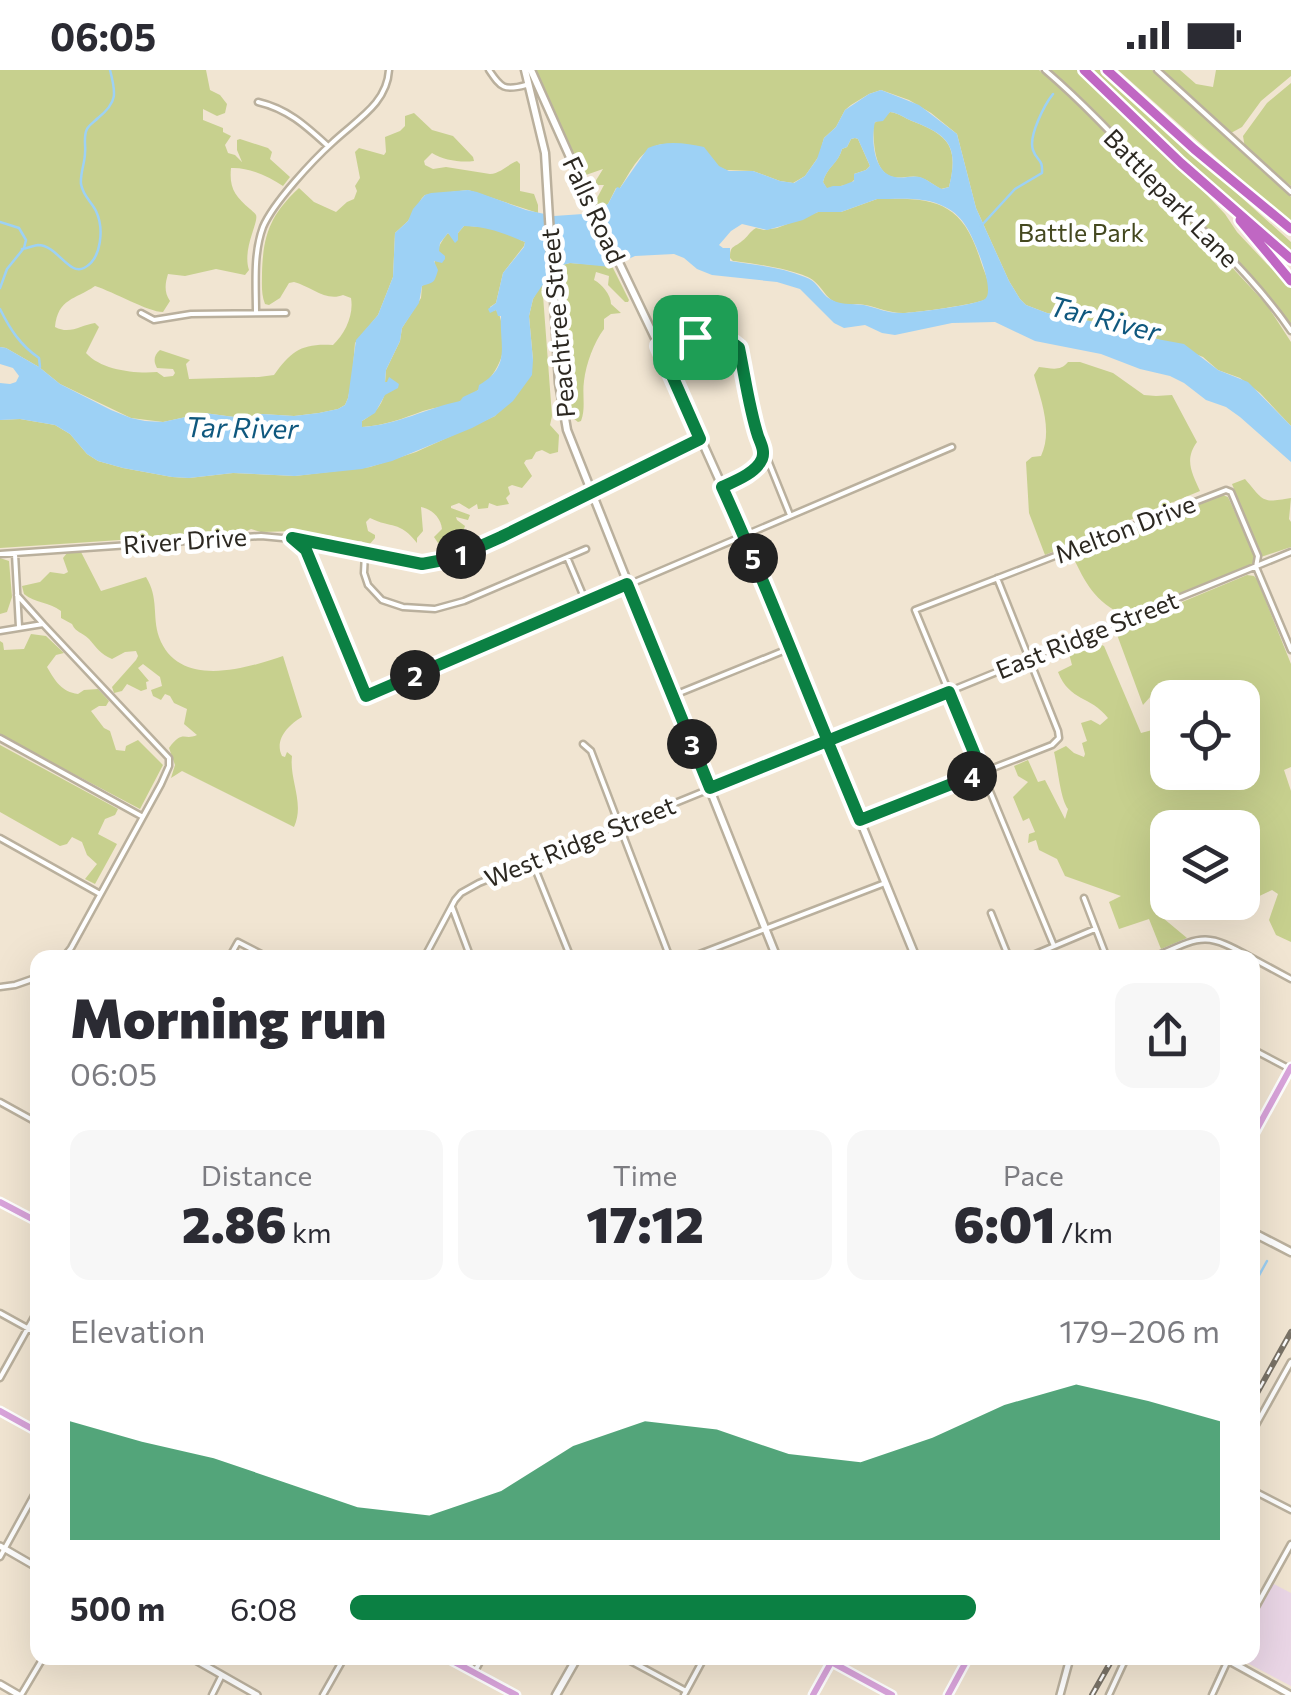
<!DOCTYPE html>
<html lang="en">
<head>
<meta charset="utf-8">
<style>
  body { margin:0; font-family:Commissioner,sans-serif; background:#f7f7f7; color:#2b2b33; height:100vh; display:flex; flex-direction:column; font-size:38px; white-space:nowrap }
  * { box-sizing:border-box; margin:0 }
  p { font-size:32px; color:#7c7c81 }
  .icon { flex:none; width:55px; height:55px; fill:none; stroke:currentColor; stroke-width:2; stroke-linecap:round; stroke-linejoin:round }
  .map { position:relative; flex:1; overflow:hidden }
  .drawer { position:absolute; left:30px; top:880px; width:1230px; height:715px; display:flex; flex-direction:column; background:#fff; border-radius:20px; box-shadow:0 10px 40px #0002 }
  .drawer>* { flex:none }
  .buttons { position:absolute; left:1150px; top:610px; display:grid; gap:20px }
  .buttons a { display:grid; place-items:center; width:110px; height:110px; border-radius:20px; background:#fff; box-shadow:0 10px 40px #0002; font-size:50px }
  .pin { position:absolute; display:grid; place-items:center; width:85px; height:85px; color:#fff; margin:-42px; border-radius:20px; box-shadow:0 5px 15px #0006 }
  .km { position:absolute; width:50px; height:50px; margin:-25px; border-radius:50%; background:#222; color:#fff; font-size:28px; line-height:50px; text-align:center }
  .round { display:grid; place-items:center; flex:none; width:105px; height:105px; border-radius:20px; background:#f7f7f7 }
  .head { display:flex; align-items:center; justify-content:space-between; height:170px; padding:0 40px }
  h1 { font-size:55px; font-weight:800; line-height:75px }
  .stats { display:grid; grid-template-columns:repeat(3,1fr); gap:15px; height:170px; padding:10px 40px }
  .stats div { display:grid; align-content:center; border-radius:20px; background:#f7f7f7; text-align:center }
  .stats b { font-size:50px; font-weight:800 }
  .stats small { font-size:28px; font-weight:400 }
  .stats p { font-size:28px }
  .chart { height:280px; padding:20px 40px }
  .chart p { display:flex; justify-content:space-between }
  .chart svg { width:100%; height:180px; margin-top:10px; fill:#0b8043; opacity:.7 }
  ul { padding:0 40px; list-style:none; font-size:32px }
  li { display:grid; grid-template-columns:160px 120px 1fr; align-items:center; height:75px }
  li i { height:25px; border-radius:12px; background:#0b8043 }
  .status { display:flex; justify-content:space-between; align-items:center; height:70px; padding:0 50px; background:#fff; direction:ltr }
  .status svg { height:28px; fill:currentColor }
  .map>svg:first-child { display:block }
</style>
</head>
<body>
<div class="status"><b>06:05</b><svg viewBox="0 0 49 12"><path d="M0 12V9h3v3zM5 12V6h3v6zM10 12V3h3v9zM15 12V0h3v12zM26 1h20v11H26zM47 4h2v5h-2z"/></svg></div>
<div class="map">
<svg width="1291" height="1625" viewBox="0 0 1291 1625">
  <rect width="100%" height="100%" fill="#f1e5d2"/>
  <path fill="#ead6e6" d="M1272 1513 1291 1523V1616L1238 1588H1252L1253 1550Z"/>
  <path fill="#c7d08e" d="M0 0H206L210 20 220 25 227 34 225 43 217 46 203 39V50L223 58V62L231 66 225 75 228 83 235 85 242 92 237 80V70L240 69 268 78 272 82 270 89 290 107 283 116C269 107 249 97 231 98 229 118 235 126 250 139 252 141 254 142 256 145 259 152 242 179 249 200L245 205 216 199 185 206 168 204C165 214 164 222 170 231L163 242C148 242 114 222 95 216 75 230 58 228 55 257 70 265 81 255 95 253L99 257 86 283C101 300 135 304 157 302L164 307 173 306 175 303 173 299 157 298C153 291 154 285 160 280L190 290 186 294 189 309 259 307 274 305C291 281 302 273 333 275 345 264 354 245 351 228L343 225C326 232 310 216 294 212L289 213 280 228 269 235 265 234C261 224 262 214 262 203 263 164 271 144 299 118L314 132 336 142 347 132 354 129 357 121 355 116 360 108 355 82 359 78 384 85 386 82 385 67 400 61 405 56V46L414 43 432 60 453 66 473 87 474 91C461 93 443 90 432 83L424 91 425 95 433 99 446 97 490 104C501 103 507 95 517 91L520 94V121L534 124 538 135V143L468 120 425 125 422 128 408 151 395 163 393 207 378 245 355 273 352 309 348 328 345 335 338 339 319 343 294 346 262 344 242 348 204 343 163 352 131 348 60 314 39 297 6 278 0 277Z
    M535 0H1039L1075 31 1130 88 1267 235 1291 272V356L1260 323 1240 308 1218 300 1203 287 1132 259 1047 243 1026 235 1020 229 1009 211 976 138 957 64 931 43 909 30 881 20 869 24 851 35 845 40 836 57 824 68 819 86 805 106 793 113 780 111 753 101 726 100 662 74C641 78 631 101 620 118H616L608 134 600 139 596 130 604 115H598L595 112 603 99 583 106Z
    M1049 0H1077L1174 90 1225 144 1237 162 1267 194 1291 216V255L1246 200 1094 43Z
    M1088 0H1100L1291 172V184Z
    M1118 0H1152L1291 127V154Z
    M1161 0H1180L1196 14 1213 17 1216 0H1291V6L1261 31 1242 57 1231 63Z
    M1291 13V116L1245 78 1243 66 1267 33Z
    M890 42C899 43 904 48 912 51 949 65 959 77 949 117L941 119C934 115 926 109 919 107 910 105 901 109 893 107 873 102 874 71 873 54Z
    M855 68 858 69 870 96 866 100 854 104V110L850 114 827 119 823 112C826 98 839 92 842 79L847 77 851 69Z
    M877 129C935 127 963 131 981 192 984 201 990 213 989 222 989 225 987 227 986 229 980 234 913 243 903 243 887 243 873 235 858 234 851 234 850 237 843 235 826 231 825 220 814 211 801 200 751 193 733 191L730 188C730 175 734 178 742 171 748 167 749 162 756 158L764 160 777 158 818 142H841Z
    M464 156C478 156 496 158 509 164 515 166 519 170 525 172L524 176 503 203 496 233 490 237V242L496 240C503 248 501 258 503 269 507 294 483 321 461 331 450 336 435 337 423 341 404 348 384 356 362 357V351C379 341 384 332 387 312L385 313 386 300 400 271 402 258 421 228 422 216 434 207C433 191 437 175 448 163L450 165 458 163Z
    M570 193 612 196 629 230 628 232H625L608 215 609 206 596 202 594 210C602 214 611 225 611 234L621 243 611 244 604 249V259C594 272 586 294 584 311 582 325 586 338 581 351L578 352 569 345 566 332 555 197Z
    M542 212 552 346 550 355 559 365 558 382 550 384 542 380 536 382 532 389 526 390 524 393 532 406 522 418 512 415 508 417 510 424 506 428 509 434 497 436 489 433 488 438 478 439 477 434 469 439 459 433 451 436V438L470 445 468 450 456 447 457 450 465 456 463 462H455V469L438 473 434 467 442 459C441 448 432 439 421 437L423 461 417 468V473C399 450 392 459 370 448L366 452 368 461 375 465V468L369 475 361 471 347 473 333 466 296 461 261 462 251 459 243 463 215 461 212 464 200 461 198 465 182 464 180 466 0 478V350L20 349 55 355 70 364 87 384 98 391 123 398 172 407 189 408 233 403 295 406 370 397 416 382 495 346 533 290 529 246 533 229Z
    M1068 292H1080L1113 303 1144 325 1156 326 1172 325 1197 372C1184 390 1192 403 1200 421L1045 485 1029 443 1026 392 1032 387 1041 386C1053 360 1041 331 1034 305L1039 297C1051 298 1060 302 1068 292Z
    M1245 409C1265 432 1261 433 1291 428L1289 449 1291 452V477L1261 487 1232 414Z
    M1220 424 1228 427 1255 486V494L1125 546C1094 531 1086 514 1072 485Z
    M81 482 101 521 146 507C159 528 152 546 159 567 178 619 245 599 283 586L302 647C288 655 274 670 282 686L285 687 287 682 292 686C289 710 305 733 294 757L182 701 171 708 175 695 169 678C183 659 184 671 197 665L184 654 187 639 174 633 170 626 165 624 161 630 153 626 151 620 162 616 160 607 143 594 138 598 149 611 146 612 147 619 141 621 127 614 122 621 114 623 112 617 136 590 138 586 136 581 125 582 112 589C100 584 97 578 89 569 82 562 76 563 72 554L61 548V541C49 532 35 533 24 524L22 516 40 512 50 502 64 504 68 502 63 488 67 483Z
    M0 488 9 491 12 527 7 542 0 544Z
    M1247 505 1254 506 1257 509 1291 594V697L1284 700 1291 721V872L1276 865 1269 850 1278 824 1272 820 1251 830H1243L1242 758H1168L1167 827 1153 832 1157 843 1187 868 1161 879 1149 849 1119 859 1109 832 1121 826 1065 806 1057 789 1039 780 1036 770 1028 773 1029 764 1035 762 1029 748 1023 751 1013 727 1028 712 1018 706 1014 696 1028 690 1038 712 1045 710 1065 749 1068 739C1060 728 1058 698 1054 682L1066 676 1074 683 1084 687 1085 684 1082 673 1087 671 1081 653 1091 650 1100 655 1108 648C1090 625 1070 632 1058 602L1072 595 1068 580 1091 570 1104 576 1141 663 1160 658 1167 646 1168 702H1242V628H1168L1167 637 1151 626 1143 635 1116 562 1122 557Z
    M31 564 46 566 64 583 56 585 47 597C55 611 62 622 78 624L84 620 98 619 109 631 106 636H99L91 641 104 658 110 661 116 680 125 681 126 676 138 670 163 695 140 739 0 665V571L3 573 4 580 24 579Z
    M0 675 118 739 115 745 105 749 98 764 117 774 95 814 85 809 97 794 87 785 82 772 72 767 67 774 60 776 0 742Z"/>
  <path fill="#9dd1f5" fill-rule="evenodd" d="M881 20 919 35 957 64 976 138 1009 211 1020 229 1026 235 1047 243 1132 259 1157 269 1184 274 1218 300 1248 312 1291 356V392L1240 347 1226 337 1206 330 1184 313 1170 306 1140 299 1101 284 1035 271 995 252 952 253 895 265 882 263 865 255 844 258 834 253 800 219 777 212 712 205 697 199 684 188 674 184 635 186 611 197 570 193 555 197 533 229 529 246 533 290 532 305 513 331 495 346 472 358 392 391 362 399 295 406 233 403 189 408 172 407 123 398 98 391 87 384 70 364 55 355 20 349 0 350V313L10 314 16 312 19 306 13 298 0 294V277L6 278 39 297 60 314 111 340 131 348 145 351 163 352 204 343 242 348 262 344 294 346 319 343 338 339 345 335 348 328 356 270 378 245 393 207 395 163 408 151 413 139 425 125 431 123 468 120 477 122 526 140 554 146 583 144 608 134 617 117 620 118 648 78C665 70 686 73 704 77L719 96 729 101H753L780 111 794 113 805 106 817 89 824 68 836 57 845 40 869 24ZM890 42C899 43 904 48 912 51 949 65 959 76 949 117L942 119C935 116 927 109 920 107 912 105 903 109 895 107 873 104 871 68 875 52L883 51ZM855 68 858 69 870 96 866 100 854 104V111L841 116H833L827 118 823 112C826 98 839 93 842 79L847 77 851 69ZM877 129C898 129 926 126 945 137 954 141 962 149 967 158 974 169 996 221 985 229 977 235 913 243 901 243 887 243 877 238 864 235 851 233 839 236 827 227 819 220 817 211 805 207 781 197 755 195 730 191V178H723L719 175 731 161 742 154 767 160 803 150 818 142H841ZM464 156C490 157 502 163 525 172L524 177 503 203 496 233 488 239 490 243 496 240 498 246H501C499 275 512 296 479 315L478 320 463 327 460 331C427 338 397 355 362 357V351L375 343 385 325 398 318 399 314 389 307 387 312H385L386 300 400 271 402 258 419 233 422 216C434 212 434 214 438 200L434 191 442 193 445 189V186L439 181 440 173 448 163 455 173 458 170V163Z"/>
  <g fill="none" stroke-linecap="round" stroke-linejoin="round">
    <path stroke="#9dd1f5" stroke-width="2.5" d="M0 152 19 158 26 170 24 178 7 199 0 218
      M981 156 1015 119 1042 103C1043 88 1037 92 1033 80 1028 66 1045 34 1053 24
      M22 179C28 178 32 176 38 175 57 175 69 206 84 198 102 189 104 158 96 141 91 131 83 126 81 114 80 103 85 93 85 83 86 75 83 67 87 59 89 55 94 52 98 48 118 32 116 23 110 0
      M0 239C10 259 20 275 39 288L40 297
      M1252 1218 1267 1191"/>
    <g stroke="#bab09d" stroke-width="9">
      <path id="minor" d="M489 0C501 18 504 21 526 15
        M1045 0C1093 41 1134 88 1177 133 1216 174 1259 214 1291 261
        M1157 0 1291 122
        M258 32C288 39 306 56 328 76
        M141 243 154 250 191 244 286 243
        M256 243C256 215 253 184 263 157 273 133 313 90 333 72 356 50 387 34 389 0
        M659 276C684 267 718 258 739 278L759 368 790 445
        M722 417C738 410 758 401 763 383
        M292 468 306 480 367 626 952 377
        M365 483 364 503 368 515 382 530 403 537 435 539 464 531 586 479
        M0 484 261 466 314 471 422 494C464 492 521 458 558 438 605 415 652 392 699 369
        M15 484 19 557
        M567 487 586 532
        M17 525 43 554
        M0 561 43 554 169 688V696L161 714 71 878 63 888
        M672 626 788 579
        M0 668 143 747
        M583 674 591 681 670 888
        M860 750 1052 675 1059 668 1058 661 997 508
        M0 768 100 824
        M532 791 571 888
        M1084 828 1107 888
        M452 837 471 888
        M991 843 1009 888
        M1054 876 915 540 1226 420 1231 422 1258 486 1256 497 1291 580
        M229 888 238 872 269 888
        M424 888 455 830 461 823 479 813 1291 482
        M689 888 885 813
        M1026 888 1095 859
        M1152 888C1202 866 1204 861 1252 888
        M1252 888 1291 909
        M0 917 15 915 38 907
        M1252 979 1290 999
        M0 1032 38 1053
        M0 1243 38 1264
        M1252 1291 1254 1292
        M0 1308 38 1240
        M1252 1362 1291 1292
        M1252 1420 1291 1440
        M0 1487 38 1418
        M1252 1544 1291 1474
        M625 1588 686 1621
        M474 1603 482 1588
        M21 1625 43 1588
        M212 1625 221 1607
        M323 1625 344 1588
        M684 1625 704 1588
        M1109 1625 1126 1588
        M1212 1625 1229 1588"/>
    </g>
    <g stroke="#bab09d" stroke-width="10">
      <path id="tertiary" d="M0 1476 38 1498
        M192 1588 257 1625
        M1224 1588 1291 1625
        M0 1614 19 1625
        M1060 1625 1070 1588"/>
    </g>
    <g stroke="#bab09d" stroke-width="11">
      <path id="secondary" d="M525 0 545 83 559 313 567 360 777 888
        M531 0 591 134 666 291 744 465 916 888
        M1252 1162 1291 1182
        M556 1625 577 1588"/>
    </g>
    <g stroke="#fff" stroke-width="11">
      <path id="primary" d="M1252 1068 1291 997
        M0 1132 38 1152
        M0 1341 38 1362
        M447 1588 516 1625
        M824 1588 892 1625
        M813 1625 833 1589
        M948 1625 968 1588"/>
    </g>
    <g stroke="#fff" stroke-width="14">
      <path id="motorway" d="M1084 0 1181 93 1291 189
        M1107 0 1194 79 1291 159
        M1240 150 1291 211"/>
    </g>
    <use href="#minor" stroke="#fff" stroke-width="4"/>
    <use href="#tertiary" stroke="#fff" stroke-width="5"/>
    <use href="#secondary" stroke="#fff" stroke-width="6"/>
    <use href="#primary" stroke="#d9a4db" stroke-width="6"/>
    <use href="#motorway" stroke="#c067c3" stroke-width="9"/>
    <g stroke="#797266" stroke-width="6">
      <path id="rail" d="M1252 1332 1291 1262
        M1092 1625 1113 1588"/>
    </g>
    <use href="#rail" stroke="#fff" stroke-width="2.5" stroke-dasharray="8" stroke-linecap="butt"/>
  </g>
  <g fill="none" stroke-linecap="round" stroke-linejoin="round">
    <g stroke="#fff" stroke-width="20">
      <path id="route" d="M695 267 659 276 700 369 501 467 454 488 422 494 292 468 306 480 366 626 627 514 710 718 949 622 982 702 860 750 829 675 828 671C793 586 760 500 722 417 735 411 756 403 762 389 765 381 761 374 758 366 749 338 745 307 739 278 726 266 712 267 695 267"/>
    </g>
    <use href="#route" stroke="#0b8043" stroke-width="12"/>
  </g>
  <g text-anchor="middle" stroke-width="9" stroke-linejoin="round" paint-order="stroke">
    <g font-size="25" fill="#2c2821" stroke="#fff">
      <text transform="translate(1171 128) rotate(46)" y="9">Battlepark Lane</text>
      <text transform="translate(594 140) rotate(65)" y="9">Falls Road</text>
      <text transform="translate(558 253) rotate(-95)" y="9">Peachtree Street</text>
      <text transform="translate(1125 459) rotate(-21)" y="9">Melton Drive</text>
      <text transform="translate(185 471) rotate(-4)" y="9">River Drive</text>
      <text transform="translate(1087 565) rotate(-22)" y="9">East Ridge Street</text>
      <text transform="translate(580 772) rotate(-22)" y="9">West Ridge Street</text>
    </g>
    <g font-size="25" fill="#44481f" stroke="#fff">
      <text x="1081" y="172">Battle Park</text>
    </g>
    <g font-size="28" font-style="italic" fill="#0f587e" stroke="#fff">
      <text transform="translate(1105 249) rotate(14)" y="10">Tar River</text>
      <text transform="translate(242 358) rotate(1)" y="10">Tar River</text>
    </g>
  </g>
</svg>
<div class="buttons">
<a><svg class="icon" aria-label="locate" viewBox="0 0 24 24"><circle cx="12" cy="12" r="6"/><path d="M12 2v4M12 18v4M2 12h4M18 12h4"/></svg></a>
<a><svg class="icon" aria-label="layers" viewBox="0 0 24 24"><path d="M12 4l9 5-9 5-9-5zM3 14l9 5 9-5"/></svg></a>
</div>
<div class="pin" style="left:695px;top:267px;background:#1e9e55"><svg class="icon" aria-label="arrive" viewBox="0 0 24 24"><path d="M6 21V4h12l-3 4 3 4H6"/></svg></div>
<b class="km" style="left:461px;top:484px">1</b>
<b class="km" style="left:415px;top:605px">2</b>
<b class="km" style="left:692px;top:674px">3</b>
<b class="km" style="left:972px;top:706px">4</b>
<b class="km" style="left:753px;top:488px">5</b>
<section class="drawer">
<div class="head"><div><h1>Morning run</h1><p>06:05</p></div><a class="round"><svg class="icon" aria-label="share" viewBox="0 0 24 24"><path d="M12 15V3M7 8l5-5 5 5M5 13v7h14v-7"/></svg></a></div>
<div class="stats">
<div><p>Distance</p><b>2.86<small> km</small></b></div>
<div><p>Time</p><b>17:12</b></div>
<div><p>Pace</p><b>6:01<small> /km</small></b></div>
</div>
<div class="chart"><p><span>Elevation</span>179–206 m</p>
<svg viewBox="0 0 160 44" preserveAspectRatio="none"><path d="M0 44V15L10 20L20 24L30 30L40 36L50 38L60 32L70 21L80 15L90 17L100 23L110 25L120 19L130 11L140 6L150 10L160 15V44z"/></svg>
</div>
<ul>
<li><b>500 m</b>6:08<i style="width:72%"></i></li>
</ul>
</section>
</div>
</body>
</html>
